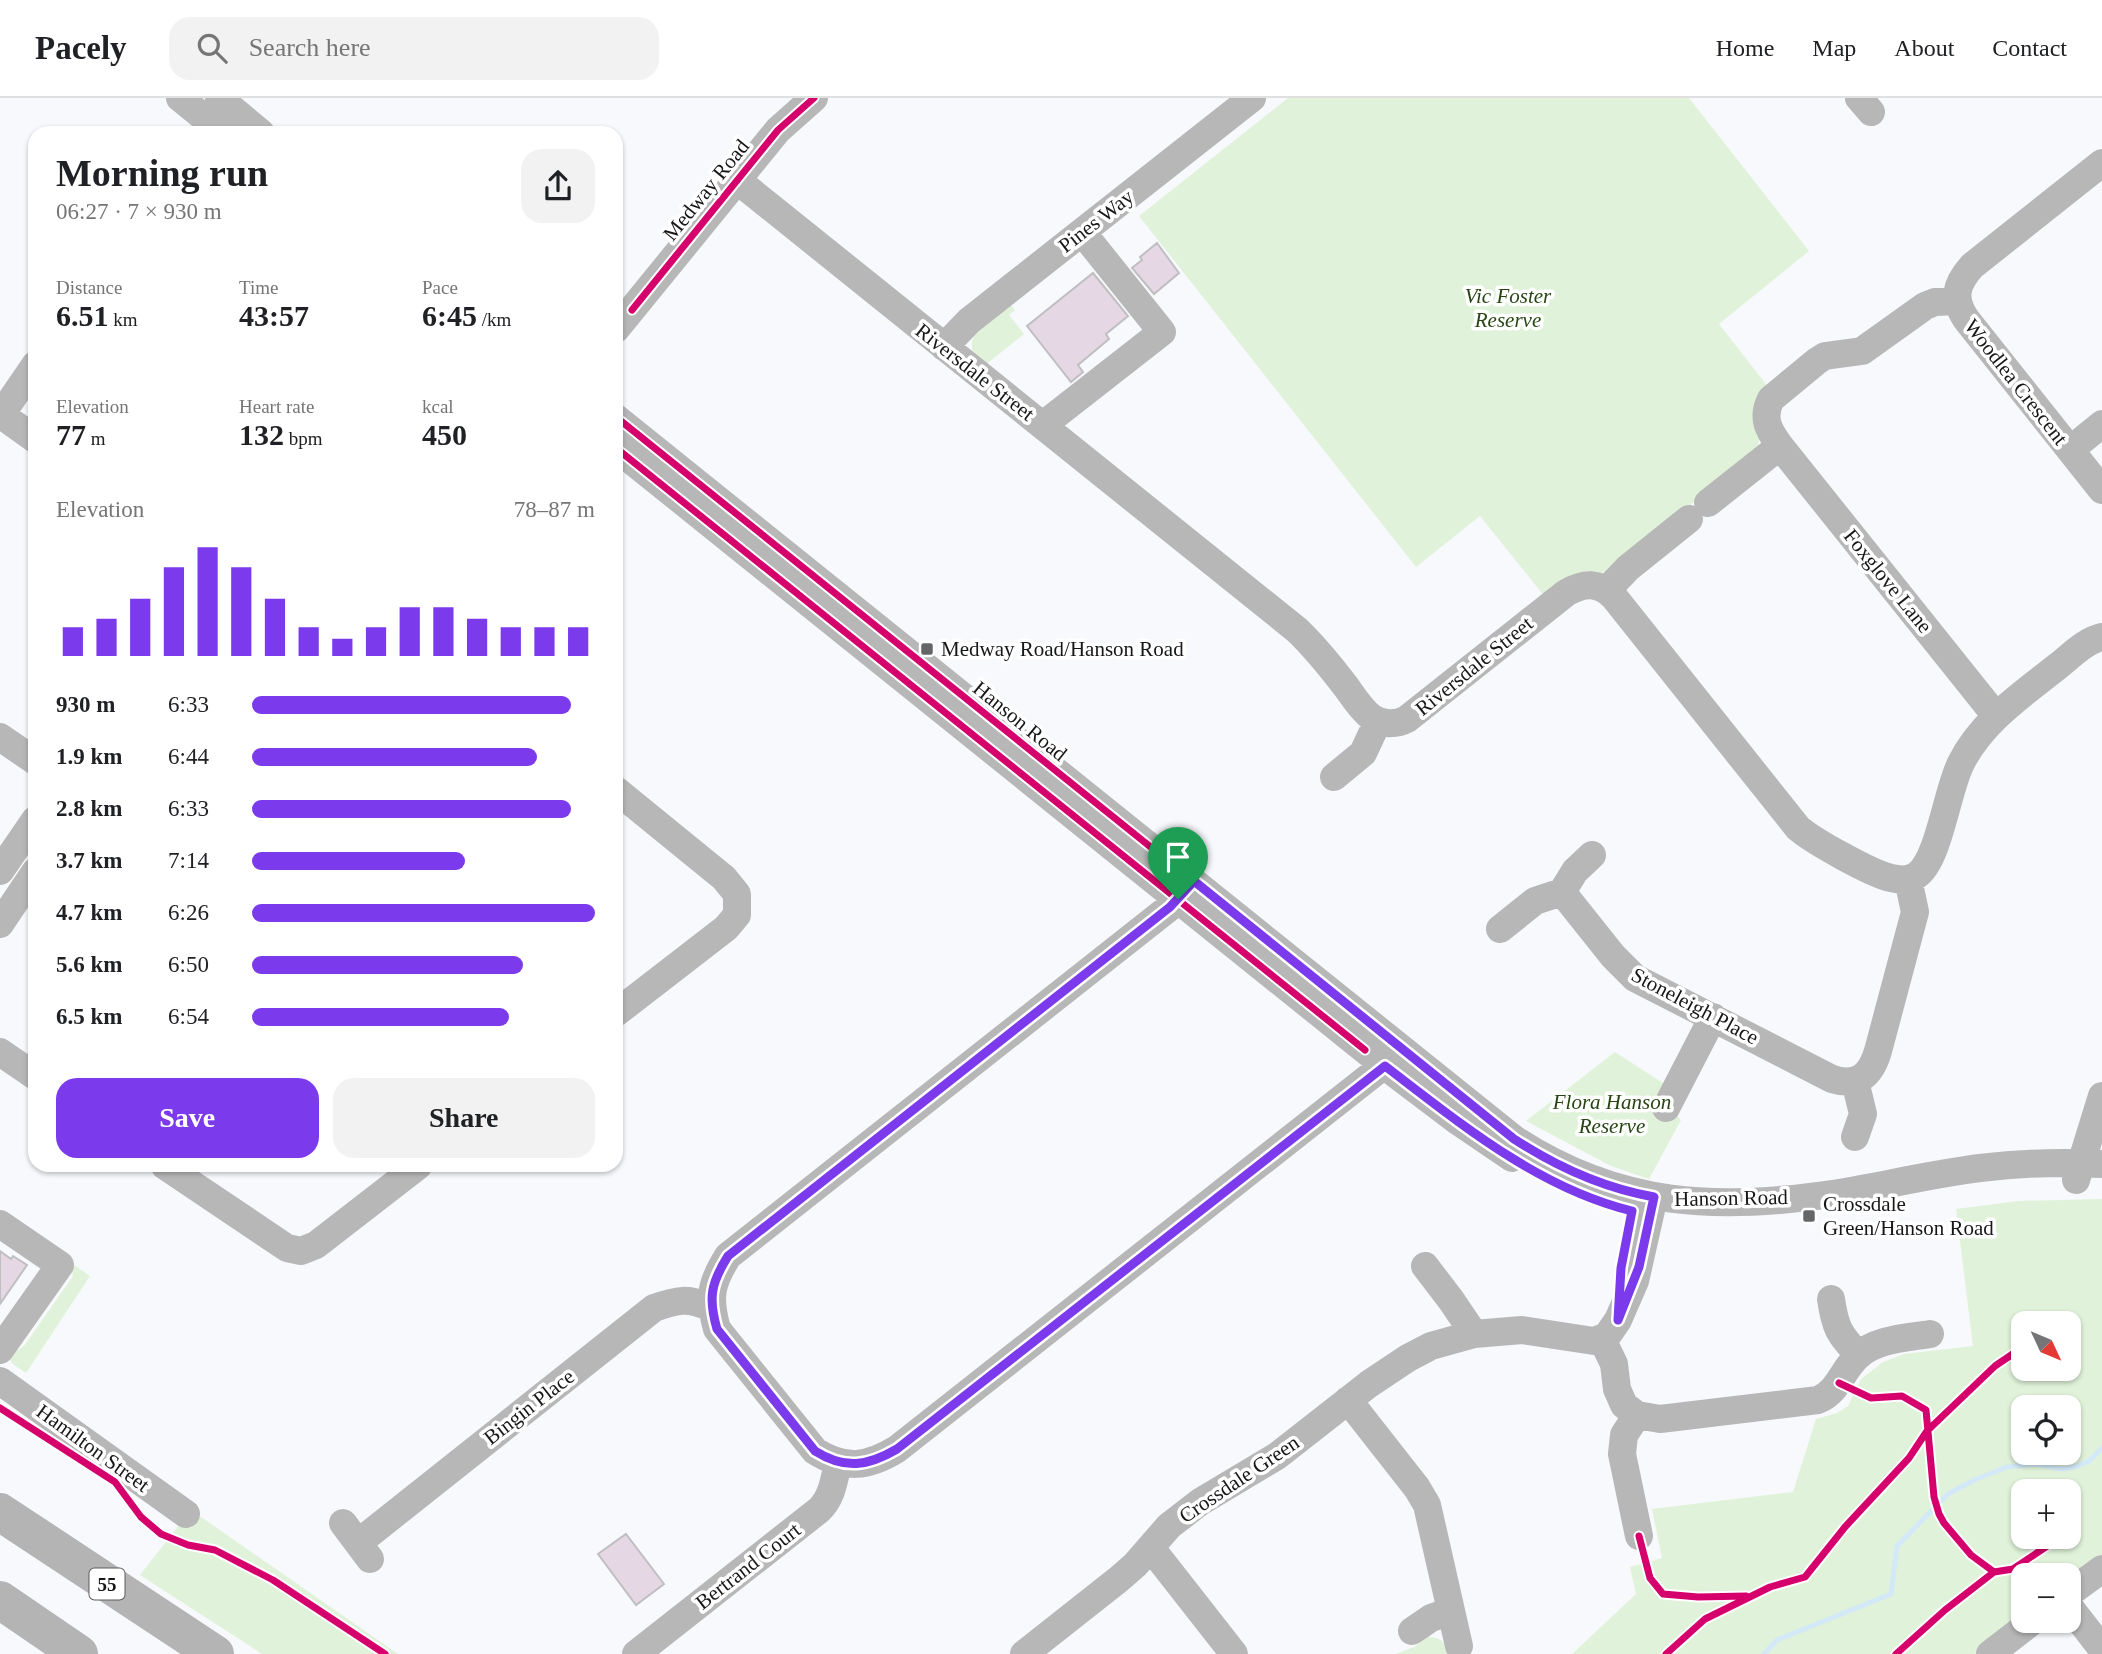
<!DOCTYPE html>
<html lang="en">
<head>
<meta charset="utf-8">
<style>
  body { margin:0; font-family:Georgia,serif; background:#f2f2f2; color:#202124; height:100vh; display:flex; flex-direction:column; font-size:26px; white-space:nowrap }
  * { box-sizing:border-box; margin:0 }
  p { font-size:23px; color:#757577 }
  .icon { flex:none; width:38px; height:38px; fill:none; stroke:currentColor; stroke-width:2; stroke-linecap:round; stroke-linejoin:round }
  .map { position:relative; flex:1; overflow:hidden }
  .side { position:absolute; left:28px; top:28px; width:595px; height:1046px; display:flex; flex-direction:column; background:#fff; border-radius:21px; box-shadow:0 2px 5px #0004 }
  .side>* { flex:none }
  .needle { width:46px; rotate:134deg }
  .tools { position:absolute; left:2011px; top:1213px; display:grid; gap:14px }
  .tools a { display:grid; place-items:center; width:70px; height:70px; border-radius:14px; background:#fff; box-shadow:0 2px 5px #0004; font-size:35px }
  .pin { position:absolute; display:grid; place-items:center; width:60px; height:60px; color:#fff; margin:-72px -30px; border-radius:50% 50% 50% 0; rotate:-45deg; box-shadow:0 0 7px #0007 }
  .pin .icon { rotate:45deg }
  .round { display:grid; place-items:center; flex:none; width:74px; height:74px; border-radius:21px; background:#f2f2f2 }
  .head { display:flex; align-items:center; justify-content:space-between; height:119px; padding:0 28px }
  h1 { font-size:38px; font-weight:700; line-height:52px }
  .metrics { display:grid; grid-template-columns:repeat(3,1fr); gap:10px; height:119px; padding:7px 28px }
  .metrics div { display:grid; align-content:center }
  .metrics b { font-size:30px; font-weight:700 }
  .metrics small { font-size:19px; font-weight:400 }
  .metrics p { font-size:19px }
  .chart { height:196px; padding:14px 28px }
  .chart p { display:flex; justify-content:space-between }
  .chart svg { width:100%; height:126px; margin-top:7px; stroke:#7c3aed; stroke-width:6 }
  .action { display:flex; gap:14px; margin-top:auto; padding:14px 28px }
  .action a { flex:1; height:80px; border-radius:21px; background:#7c3aed; color:#fff; font-size:28px; font-weight:700; line-height:80px; text-align:center }
  .action a+a { background:#f2f2f2; color:#202124 }
  ul { padding:0 28px; list-style:none; font-size:23px }
  li { display:grid; grid-template-columns:112px 84px 1fr; align-items:center; height:52px }
  li i { height:18px; border-radius:9px; background:#7c3aed }
  header { display:flex; align-items:center; gap:42px; box-sizing:border-box; height:98px; padding:0 35px; background:#fff; border-bottom:2px solid #e0e0e0 }
  header strong { font-size:33px }
  nav { display:flex; gap:38px; margin-inline-start:auto; font-size:24px }
  .search { width:490px; height:63px; background:#f2f2f2; display:flex; align-items:center; gap:18px; box-sizing:border-box; padding:0 24px; border-radius:21px; color:#757577; font-size:26px }
  .map>svg:first-child { display:block }
</style>
</head>
<body>
<header>
<strong>Pacely</strong>
<div class="search"><svg class="icon" aria-label="search" viewBox="0 0 24 24"><circle cx="10" cy="10" r="6"/><path d="M15 15l6 6"/></svg>Search here</div>
<nav><a>Home</a><a>Map</a><a>About</a><a>Contact</a></nav>
</header>
<div class="map">
<svg width="2102" height="1556" viewBox="0 0 2102 1556">
  <rect width="100%" height="100%" fill="#f7f9fc"/>
  <path fill="#e0f2da" fill-rule="evenodd" d="M1288 0H1689L1809 153 1719 226 1769 290 1757 353 1603 477 1545 499 1480 418 1416 469 1139 118Z
    M1009 205 1015 212 1009 217 1024 236 984 268C980 264 975 259 973 254 965 234 997 216 1009 205Z
    M1615 954 1669 989 1673 1014 1681 1022 1649 1081 1611 1068 1526 1023Z
    M2102 1101V1460L2069 1485 2068 1477H2023V1520L1975 1556H1572L1636 1496 1630 1469 1662 1460 1652 1411 1793 1394 1816 1321 1837 1315 1848 1308 1861 1281 1883 1264 1904 1256 1973 1248 1956 1111 2018 1103ZM2023 1225H2068V1270H2023ZM2023 1309H2068V1354H2023ZM2023 1393H2068V1438H2023Z
    M54 1153 90 1178 26 1275 13 1266 7 1259 24 1248 73 1178 72 1171Z
    M191 1412 398 1556H262L140 1477Z
    M1428 1539C1441 1539 1445 1544 1448 1556H1396L1414 1549Z"/>
  <g fill="none" stroke-linecap="round" stroke-linejoin="round">
    <path stroke="#d3e9f8" stroke-width="5" d="M1764 1556 1777 1542 1891 1496 1897 1448 1948 1396 1974 1382 2007 1369 2037 1366 2061 1371 2075 1369 2089 1363 2102 1350"/>
  </g>
  <path fill="#e5d7e3" stroke="#bfbfc1" stroke-width="2" d="M1157 145 1179 175 1154 196 1132 170 1142 162 1140 159Z
    M1093 175 1128 218 1106 236 1109 241 1078 267 1083 274 1071 284 1027 228Z
    M0 1153 11 1161 13 1158 27 1167 0 1206Z
    M626 1436 664 1486 636 1507 598 1456Z"/>
  <g fill="none" stroke-linecap="round" stroke-linejoin="round">
    <path stroke="#b7b7b7" stroke-width="28" d="M180 0 223 35
      M219 0 261 35
      M1859 0 1871 14
      M2102 65 1972 168C1956 186 1952 200 1966 221L2102 392
      M737 82 1297 532C1316 550 1331 569 1347 590 1354 600 1361 611 1371 619 1382 627 1396 627 1407 621L1566 495C1585 484 1599 484 1614 499L1798 730C1813 743 1872 776 1891 780 1900 782 1909 783 1917 777 1939 762 1947 692 1961 665 1982 623 2023 596 2058 568 2072 557 2085 543 2102 539
      M1957 203 1935 204 1925 208 1862 253 1825 258 1817 263 1771 301C1761 320 1769 333 1780 348L1996 618
      M616 231 778 32 814 0
      M944 249 969 223 1252 0
      M0 316 35 341
      M1 317 35 267
      M616 320 1514 1041C1619 1110 1719 1113 1839 1095 1886 1087 1933 1076 1980 1070 2020 1065 2062 1064 2102 1066
      M1043 327 1162 234 1082 134
      M616 350 1385 968 1459 1024 1512 1060
      M2070 352 2102 326
      M1708 405 1780 348
      M1607 492 1628 470 1689 421
      M0 639 35 663
      M1334 679 1363 655 1378 623
      M616 692 724 780 737 796V817L726 830 616 915
      M0 773 35 722
      M1189 788 1170 809 728 1158C711 1185 708 1199 717 1231L815 1353C845 1372 868 1369 897 1351L1397 957
      M1562 794 1613 858 1635 880 1832 981C1858 989 1871 977 1878 953L1915 814 1908 781
      M0 826 35 774
      M1500 831 1535 803 1562 794 1575 773 1592 757
      M0 954 35 978
      M1855 983 1863 1016 1855 1039
      M1666 1010 1713 919
      M165 1068 287 1150 301 1153 316 1147 418 1068
      M2076 1082 2102 998
      M0 1126 60 1167 0 1252
      M1425 1168 1451 1202 1474 1236
      M1831 1201C1835 1229 1839 1237 1859 1257
      M1602 1241 1614 1266 1617 1291 1624 1307 1637 1317 1660 1321 1818 1302C1839 1293 1842 1272 1858 1258 1876 1241 1906 1240 1930 1236
      M0 1283 186 1416
      M1348 1302 1417 1390 1427 1407 1459 1548
      M1637 1317 1624 1337 1622 1356 1639 1438
      M343 1425 370 1461
      M358 1445 654 1210C677 1202 688 1199 711 1210
      M1151 1450 1234 1556
      M2068 1496 2102 1471
      M2068 1507 2102 1551
      M1412 1533 1431 1520 1451 1513
      M636 1556 819 1412C832 1400 834 1382 838 1365
      M1024 1556 1119 1481 1135 1467 1169 1428 1200 1404 1277 1358 1369 1286 1408 1260 1431 1248 1474 1236 1522 1232 1594 1243 1607 1238 1618 1222 1635 1183 1654 1099
      M1990 1556 2034 1522"/>
    <path stroke="#b4b4b5" stroke-width="38" d="M0 1414 215 1556
      M0 1502 79 1556"/>
    <g stroke="#fff" stroke-width="11">
      <path id="cycleway" d="M632 212 778 32 814 0
        M621 323 1403 952
        M616 350 1365 952
        M1839 1285 1871 1300 1902 1298 1926 1312 1934 1399 1939 1416 1944 1425 1971 1457 1994 1474
        M0 1310 115 1384 141 1419 161 1436 188 1447 215 1452 273 1482 385 1556
        M1639 1438 1650 1480 1663 1496 1698 1499 1746 1498
        M1666 1556 1705 1521 1770 1489 1805 1479 1845 1429 1909 1360 1927 1333 1995 1268 2023 1249
        M1896 1556 1945 1512 1994 1474 2013 1471 2062 1438"/>
    </g>
    <use href="#cycleway" stroke="#d6006c" stroke-width="7"/>
  </g>
  <g fill="none" stroke-linecap="round" stroke-linejoin="round">
    <g stroke="#fff" stroke-width="14">
      <path id="route" d="M1194 783 1514 1041C1557 1069 1603 1090 1654 1099L1639 1169 1618 1222 1621 1170 1632 1113C1538 1090 1461 1026 1385 968L897 1351C868 1368 845 1372 815 1353L717 1231C708 1200 711 1185 728 1158L1170 809Z"/>
    </g>
    <use href="#route" stroke="#7c3aed" stroke-width="9"/>
  </g>
  <g fill="#656668" stroke="#fff" stroke-width="2.5">
    <rect x="920" y="544" width="14" height="14" rx="3.5"/>
    <rect x="1802" y="1111" width="14" height="14" rx="3.5"/>
  </g>
  <g text-anchor="middle" stroke-width="7" stroke-linejoin="round" paint-order="stroke">
    <rect fill="#fff" stroke="#5c5d5d" stroke-width="2" x="89.5" y="1470.5" width="35" height="31" rx="5"/>
    <g font-size="19" font-weight="bold" fill="#161718">
      <text x="107" y="1493">55</text>
    </g>
    <g font-size="21" fill="#161718" stroke="#fff">
      <text transform="translate(706 92) rotate(-51)" y="7">Medway Road</text>
      <text transform="translate(1096 123) rotate(-38)" y="7">Pines Way</text>
      <text transform="translate(975 274) rotate(38)" y="7">Riversdale Street</text>
      <text transform="translate(2016 284) rotate(52)" y="7">Woodlea Crescent</text>
      <text transform="translate(1888 483) rotate(51)" y="7">Foxglove Lane</text>
      <text transform="translate(1474 568) rotate(-39)" y="7">Riversdale Street</text>
      <text transform="translate(1020 623) rotate(39)" y="7">Hanson Road</text>
      <text transform="translate(1695 908) rotate(28)" y="7">Stoneleigh Place</text>
      <text transform="translate(1731 1100) rotate(-1)" y="7">Hanson Road</text>
      <text transform="translate(529 1309) rotate(-38)" y="7">Bingin Place</text>
      <text transform="translate(93 1350) rotate(36)" y="7">Hamilton Street</text>
      <text transform="translate(1239 1381) rotate(-34)" y="7">Crossdale Green</text>
      <text transform="translate(748 1468) rotate(-38)" y="7">Bertrand Court</text>
    </g>
    <g font-size="21" font-style="italic" fill="#274513" stroke="#fff">
      <text x="1508" y="205">Vic Foster<tspan x="1508" dy="24">Reserve</tspan></text>
      <text x="1612" y="1011">Flora Hanson<tspan x="1612" dy="24">Reserve</tspan></text>
    </g>
    <g font-size="21" fill="#161718" stroke="#fff" text-anchor="start">
      <text x="941" y="558">Medway Road/Hanson Road</text>
      <text x="1823" y="1113">Crossdale<tspan x="1823" dy="24">Green/Hanson Road</tspan></text>
    </g>
  </g>
</svg>
<div class="tools">
<a><svg class="needle" viewBox="-14 -14 28 28"><path d="M0-13l5 13h-10z" fill="#e53935"/><path d="M0 13l5-13h-10z" fill="#757577"/></svg></a>
<a><svg class="icon" aria-label="locate" viewBox="0 0 24 24"><circle cx="12" cy="12" r="6"/><path d="M12 2v4M12 18v4M2 12h4M18 12h4"/></svg></a>
<a>+</a>
<a>−</a>
</div>
<div class="pin" style="left:1178px;top:801px;background:#1e9e55"><svg class="icon" aria-label="arrive" viewBox="0 0 24 24"><path d="M6 21V4h12l-3 4 3 4H6"/></svg></div>
<section class="side">
<div class="head"><div><h1>Morning run</h1><p>06:27 · 7 × 930 m</p></div><a class="round"><svg class="icon" aria-label="share" viewBox="0 0 24 24"><path d="M12 15V3M7 8l5-5 5 5M5 13v7h14v-7"/></svg></a></div>
<div class="metrics">
<div><p>Distance</p><b>6.51<small> km</small></b></div>
<div><p>Time</p><b>43:57</b></div>
<div><p>Pace</p><b>6:45<small> /km</small></b></div>
</div>
<div class="metrics">
<div><p>Elevation</p><b>77<small> m</small></b></div>
<div><p>Heart rate</p><b>132<small> bpm</small></b></div>
<div><p>kcal</p><b>450</b></div>
</div>
<div class="chart"><p><span>Elevation</span>78–87 m</p>
<svg viewBox="0 0 160 44" preserveAspectRatio="none"><path d="M5 44V34M15 44V31M25 44V24M35 44V13M45 44V6M55 44V13M65 44V24M75 44V34M85 44V38M95 44V34M105 44V27M115 44V27M125 44V31M135 44V34M145 44V34M155 44V34"/></svg>
</div>
<ul>
<li><b>930 m</b>6:33<i style="width:93%"></i></li>
<li><b>1.9 km</b>6:44<i style="width:83%"></i></li>
<li><b>2.8 km</b>6:33<i style="width:93%"></i></li>
<li><b>3.7 km</b>7:14<i style="width:62%"></i></li>
<li><b>4.7 km</b>6:26<i style="width:100%"></i></li>
<li><b>5.6 km</b>6:50<i style="width:79%"></i></li>
<li><b>6.5 km</b>6:54<i style="width:75%"></i></li>
</ul>
<div class="action"><a>Save</a><a>Share</a></div>
</section>
</div>
</body>
</html>
